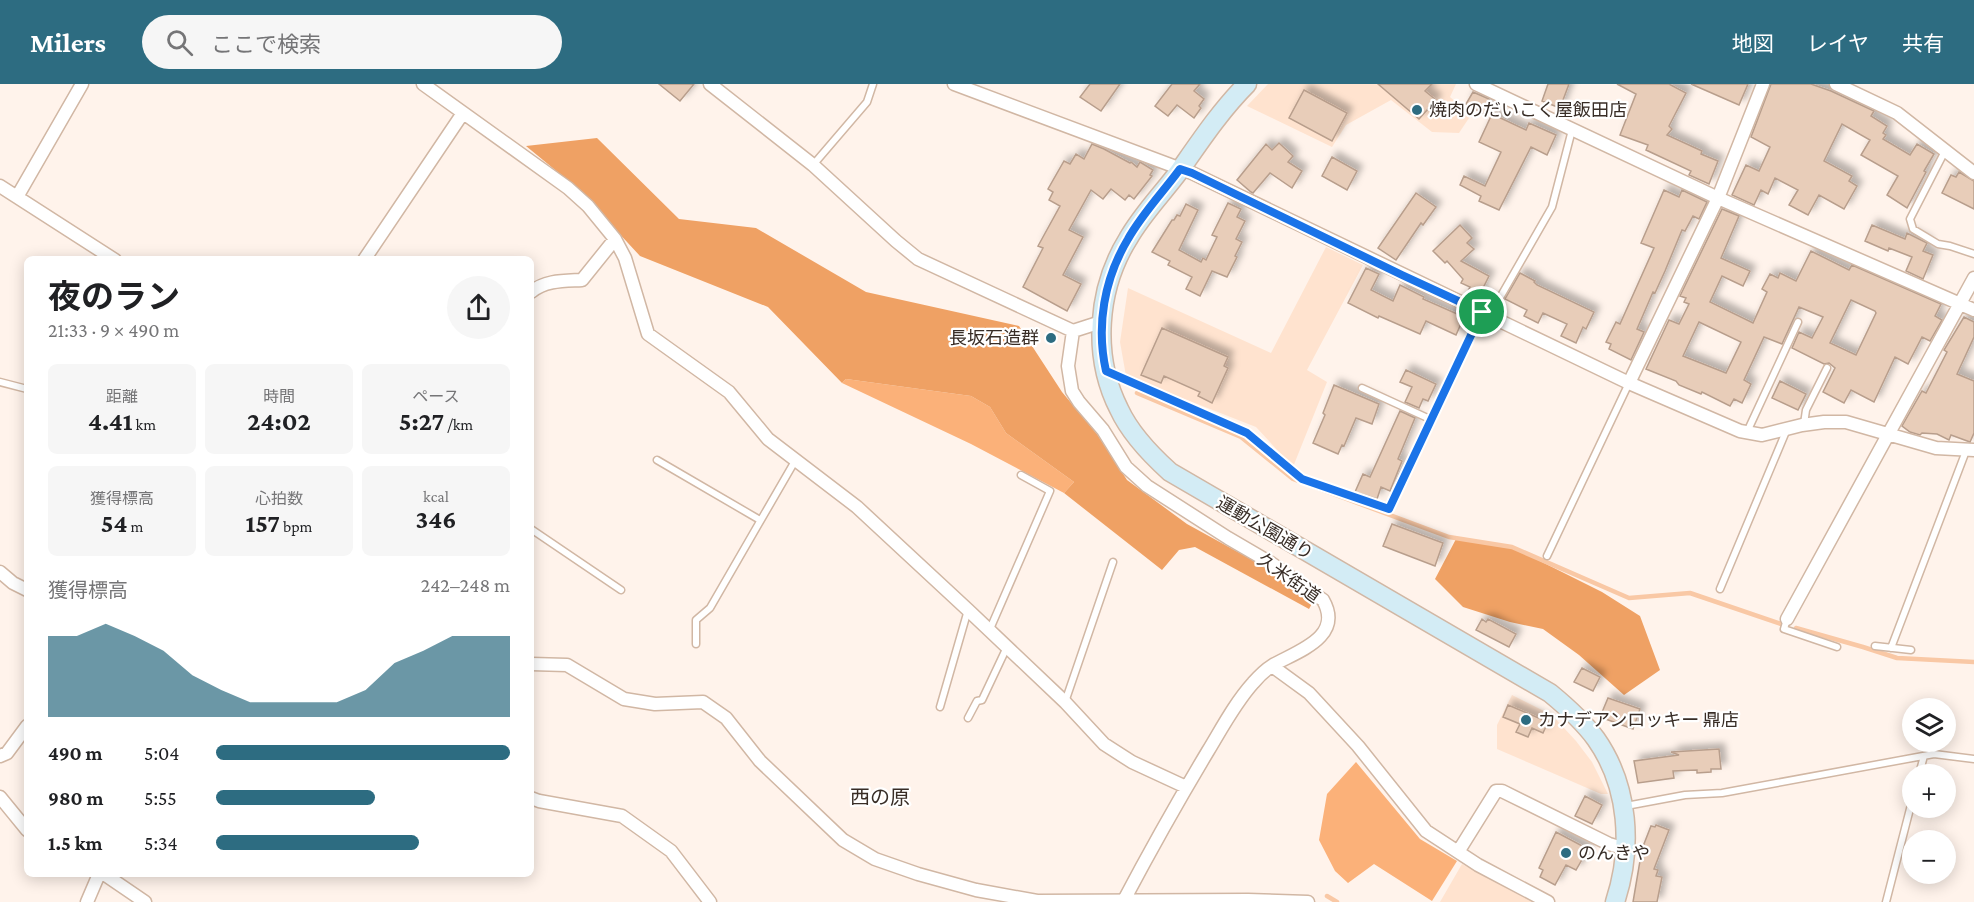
<!DOCTYPE html>
<html lang="ja">
<head>
<meta charset="utf-8">
<style>
  body { margin:0; font-family:"Crimson Pro","Noto Sans JP",serif; background:#f6f6f6; color:#202124; height:100vh; display:flex; flex-direction:column; font-size:22px; white-space:nowrap }
  * { box-sizing:border-box; margin:0 }
  p { font-size:20px; color:#757577 }
  .icon { flex:none; width:33px; height:33px; fill:none; stroke:currentColor; stroke-width:2; stroke-linecap:round; stroke-linejoin:round }
  .map { position:relative; flex:1; overflow:hidden }
  .panel { position:absolute; left:24px; top:172px; width:510px; height:621px; display:flex; flex-direction:column; background:#fff; border-radius:9px; box-shadow:0 3px 15px #0003 }
  .panel>* { flex:none }
  .controls { position:absolute; left:1902px; top:614px; display:grid; gap:12px }
  .controls a { display:grid; place-items:center; width:54px; height:54px; border-radius:50%; background:#fff; box-shadow:0 3px 15px #0003; font-size:30px }
  .pin { position:absolute; display:grid; place-items:center; width:51px; height:51px; color:#fff; margin:-26px; border:3px solid #fff; border-radius:50%; box-shadow:0 2px 6px #0007 }
  .round { display:grid; place-items:center; flex:none; width:63px; height:63px; border-radius:32px; background:#f6f6f6 }
  .overview { display:flex; align-items:center; justify-content:space-between; height:102px; padding:0 24px }
  h1 { font-size:33px; font-weight:700; line-height:45px }
  .metrics { display:grid; grid-template-columns:repeat(3,1fr); gap:9px; height:102px; padding:6px 24px }
  .metrics div { display:grid; align-content:center; border-radius:9px; background:#f6f6f6; text-align:center }
  .metrics b { font-size:26px; font-weight:700 }
  .metrics small { font-size:16px; font-weight:400 }
  .metrics p { font-size:16px }
  .chart { height:168px; padding:12px 24px }
  .chart p { display:flex; justify-content:space-between }
  .chart svg { width:100%; height:108px; margin-top:6px; fill:#2d6c81; opacity:.7 }
  ul { padding:0 24px; list-style:none; font-size:20px }
  li { display:grid; grid-template-columns:96px 72px 1fr; align-items:center; height:45px }
  li i { height:15px; border-radius:8px; background:#2d6c81 }
  header { display:flex; align-items:center; gap:36px; box-sizing:border-box; height:84px; padding:0 30px; background:#2d6c81; color:#fff }
  header strong { font-size:28px }
  nav { display:flex; gap:33px; margin-inline-start:auto; font-size:21px }
  .search { width:420px; height:54px; background:#f6f6f6; display:flex; align-items:center; gap:15px; box-sizing:border-box; padding:0 21px; border-radius:33px; color:#757577; font-size:22px }
  .map>svg:first-child { display:block }
</style>
</head>
<body>
<header>
<strong>Milers</strong>
<div class="search"><svg class="icon" aria-label="search" viewBox="0 0 24 24"><circle cx="10" cy="10" r="6"/><path d="M15 15l6 6"/></svg>ここで検索</div>
<nav><a>地図</a><a>レイヤ</a><a>共有</a></nav>
</header>
<div class="map">
<svg width="1974" height="818" viewBox="0 0 1974 818">
  <defs>
    <filter id="shadow"><feDropShadow dx="5.5" dy="-5.5" stdDeviation="3" flood-color="#0004"/></filter>
  </defs>
  <rect width="100%" height="100%" fill="#fff3eb"/>
  <path fill="#ffe3cf" d="M1268 0H1456L1450 13 1471 31 1459 49 1432 48 1391 16 1346 41 1332 63 1247 22Z
    M1326 163 1363 181 1307 286 1327 298 1293 383 1256 343 1126 292 1120 258 1128 204 1271 269Z
    M1512 611 1552 631 1576 657 1592 678 1608 710H1601L1497 665V641Z
    M1462 780 1535 818H1440Z"/>
  <path fill="#fbb179" d="M846 295 971 312 990 323 1006 349 1074 398 1064 409 971 360 842 299Z
    M1356 678 1420 755 1457 777 1432 817 1374 780 1348 799 1335 787 1319 756 1327 710Z"/>
  <path fill="#efa164" d="M597 54 679 135 756 144 866 208 1019 242 1062 308 1097 350 1127 396 1187 440 1267 484 1314 516 1309 525 1195 463 1179 466 1162 486 1064 409 1074 398 1006 349 990 323 971 312 846 295 842 299 768 223 640 172 577 104 526 62Z
    M1456 455 1512 463 1602 508 1640 532 1660 586 1624 611 1579 571 1543 545 1510 538 1463 523 1435 495Z"/>
  <g fill="none" stroke-linecap="round" stroke-linejoin="round">
    <path stroke="#f9c8a5" stroke-width="4.5" d="M1137 309 1241 353 1293 395 1449 453 1512 463 1629 514 1690 509 1781 540
      M1796 544 1863 563 1897 574 1974 578
      M1327 812 1337 818"/>
  </g>
  <path fill="#e8cdb9" stroke="#b89e8c" stroke-width="1.5" fill-rule="evenodd" filter="url(#shadow)" d="M659 0H694L680 17Z
    M1090 0H1120L1101 27 1080 13Z
    M1172 0H1200L1194 7 1204 15 1199 22 1201 24 1194 34 1177 21 1168 32 1155 22Z
    M1378 0H1432L1425 7 1436 16 1419 35Z
    M1548 0H1569L1560 24 1542 17Z
    M1617 0H1669L1686 9 1669 42 1672 45 1667 51 1702 67 1701 70 1718 77 1709 100 1689 91 1691 87 1646 66 1648 61 1620 51 1636 10Z
    M1691 0H1748L1739 21Z
    M1771 0H1811L1831 7 1874 27 1871 32 1887 42 1883 49 1886 51 1883 55 1910 71 1917 60 1934 70 1924 87 1926 88 1907 124 1887 111 1898 92 1861 71 1870 56 1842 40 1824 77 1852 92 1849 97 1857 102 1844 125 1819 111 1808 131 1789 121 1798 106 1775 94 1768 110 1761 106 1754 121 1732 111 1746 81 1759 87 1770 63 1751 53Z
    M1304 6 1347 29 1332 57 1289 34Z
    M1473 8 1489 15 1490 18 1484 30 1466 20Z
    M1492 30 1526 46 1529 39 1556 51 1547 71 1531 63 1499 126 1479 117 1481 112 1460 101 1464 92 1485 102 1501 68 1479 58Z
    M1279 59 1293 72 1288 78 1302 87 1292 104 1270 89 1253 109 1251 108 1237 96 1266 60 1272 66Z
    M1092 60 1104 65 1130 79 1131 78 1137 83 1140 78 1153 86 1150 91 1152 92 1134 115 1129 111 1125 116 1111 105 1103 115 1091 106 1069 146 1083 153 1063 191 1081 200 1067 227 1023 203 1043 164 1038 162 1060 122 1049 116 1053 108 1048 105 1064 77 1070 80 1076 70 1084 75Z
    M1332 73 1357 87 1347 106 1322 92Z
    M1959 88 1974 97V125L1942 109 1951 91 1956 93Z
    M1664 106 1679 113 1682 106 1707 118 1699 135 1693 132 1685 147 1682 146 1665 187 1655 209 1653 208 1637 245 1644 248 1631 276 1609 265 1611 260 1606 258 1616 238 1620 240 1654 164 1641 159Z
    M1416 109 1436 123 1423 141 1421 139 1396 176 1378 164Z
    M1228 119 1241 125 1237 133 1245 137 1236 155 1242 158 1235 172 1237 173 1227 193 1212 187 1200 212 1186 205 1192 193 1168 181 1170 177 1152 168 1172 136H1174L1177 131 1180 132 1186 120 1198 126 1179 166 1201 178 1203 174 1206 176 1217 153 1212 151Z
    M1722 125 1739 132 1721 174 1750 187 1743 202 1722 192 1710 218 1753 239 1767 208 1762 205 1770 190 1778 194 1780 189 1796 197 1811 167 1849 186 1852 181 1941 220 1935 232 1942 236 1930 257 1922 253 1908 280 1895 273 1874 318 1851 306 1844 319 1823 308 1835 284 1829 279 1824 280 1792 264 1799 248 1812 254 1823 233 1799 223 1782 260 1764 253 1744 296 1751 300 1742 319 1734 315 1730 322 1702 308 1701 310 1679 301 1676 297 1646 285 1669 236 1679 240 1689 220 1684 218 1686 214 1680 212ZM1851 216 1875 227 1876 229 1856 271 1830 259ZM1699 238 1741 258 1726 289 1683 272Z
    M1460 141 1472 154 1467 159 1474 165 1461 177 1489 192 1479 212 1468 207 1470 203 1461 199 1463 195 1447 177 1445 179 1433 167Z
    M1872 141 1905 155 1907 149 1927 159 1923 167 1933 171 1923 195 1906 187 1912 173 1889 164 1888 167 1865 157Z
    M1366 184 1379 190 1371 206 1393 217 1400 201 1424 213 1423 215 1464 233 1456 251 1426 237 1420 250 1379 232 1378 234 1348 219Z
    M1520 189 1535 197 1534 198 1537 201 1594 228 1586 245 1583 243 1576 259 1561 252 1567 240 1543 229 1538 239 1524 232 1527 226 1505 215Z
    M1964 233 1974 238V253L1957 290 1974 297V349L1970 358 1951 351 1949 356 1937 350 1922 349 1920 351 1910 348 1902 342 1922 307 1926 309 1947 268 1944 266Z
    M1162 244 1228 273 1224 282 1228 284 1212 319 1198 312 1200 308 1164 292 1161 299 1141 291Z
    M1406 286 1436 300 1428 317 1423 315 1419 324 1405 318 1412 303 1400 298Z
    M1780 297 1806 310 1798 326 1772 314Z
    M1334 301 1379 320 1372 340 1356 334 1344 362 1342 361 1338 370 1313 359 1325 331 1323 329Z
    M1400 327 1415 334 1398 375 1402 377 1390 407 1381 403 1377 415 1355 408 1363 390 1370 393Z
    M1392 440 1443 459 1435 482 1383 462Z
    M1482 535 1486 538 1488 535 1516 550 1509 563 1476 546Z
    M1582 584 1600 593 1593 607 1574 598Z
    M1608 614 1640 625 1633 645 1600 633Z
    M1508 621 1548 638 1543 649 1532 644 1528 653 1516 648 1520 640 1503 633Z
    M1719 665 1721 685H1711V688L1697 689V686L1673 687 1674 694 1638 699 1634 677 1679 671 1671 668Z
    M1585 712 1602 721 1592 740 1575 732Z
    M1656 741 1669 746 1654 785 1658 786 1656 792 1662 793 1657 818H1633L1642 765 1651 742 1655 743Z
    M1556 748 1588 765 1576 786 1566 781 1555 801 1540 793 1543 786 1539 784Z"/>
  <g fill="none" stroke-linecap="round" stroke-linejoin="round">
    <g stroke="#d1b7a4" stroke-width="9">
      <path id="lane" d="M1945 67 1910 135 1913 145 1938 160 1950 162 1974 170
        M813 81 867 18 873 0
        M1490 231 1552 123 1572 46
        M1109 288 1247 349 1302 395 1389 425 1432 336
        M0 298 27 305
        M1362 304 1432 336 1481 228
        M1804 340 1806 326 1827 284
        M1747 348 1798 238
        M657 376 760 436
        M531 445 621 506
        M1547 472 1629 299
        M1720 505 1787 345
        M1787 535 1784 545 1837 563
        M990 545 1050 407 1021 391
        M696 560V536L710 524 795 377
        M1875 562 1911 566
        M1891 564 1966 367
        M1065 618 1113 478
        M940 623 968 526
        M968 634 977 617 982 616 1007 563
        M1919 690 1924 672
        M1626 722 1685 711 1722 709 1934 670 1974 675
        M1886 818 1912 717"/>
    </g>
    <g stroke="#d1b7a4" stroke-width="15">
      <path id="street" d="M423 0 568 104 588 122 615 155 625 174 648 250 729 308 768 355 857 423 968 526 1065 618 1104 660 1132 678 1186 703
        M710 0 813 81 896 157 918 175 1073 247
        M954 0 1192 89 1629 299 1740 347 1762 351 1802 341 1824 338H1846L1936 364 1974 366
        M1476 0 1718 114 1974 226
        M1836 0 1897 29 1974 89
        M0 102 115 176
        M17 113 82 0
        M364 176 463 29
        M531 208C546 196 564 197 582 196L615 155
        M1101 238 1073 247 1068 282 1072 307 1079 318 1103 346 1126 383 1147 402 1228 454 1271 479 1323 516C1344 553 1298 567 1273 581 1265 586 1259 592 1253 599 1235 619 1222 644 1208 667 1178 717 1150 767 1123 818
        M1629 299 1718 114 1763 0
        M0 488 13 499 27 506
        M1787 535 1974 194
        M531 580 567 581 624 615 655 620 703 618 726 634 760 677 843 756 875 775 918 790 976 806 1037 817 1248 816 1308 818
        M1272 582 1309 609 1358 662 1426 747 1478 781 1548 818
        M0 672 7 669 27 642
        M0 713 27 746
        M531 714 539 717 622 732 671 767 710 818
        M1458 768 1496 707H1502L1609 760 1626 765
        M104 790 145 818
        M87 818 99 790"/>
    </g>
    <g stroke="#d1b7a4" stroke-width="21">
      <path id="secondary" d="M1247 0C1221 26 1201 56 1180 86 1163 109 1142 130 1128 155 1097 205 1092 272 1119 325 1130 349 1150 370 1170 388L1550 609C1567 623 1583 637 1596 655 1629 702 1633 764 1615 818"/>
    </g>
    <use href="#lane" stroke="#fff" stroke-width="6"/>
    <use href="#street" stroke="#fff" stroke-width="12"/>
    <use href="#secondary" stroke="#d3ecf5" stroke-width="18"/>
  </g>
  <g fill="none" stroke-linecap="round" stroke-linejoin="round">
    <g stroke="#fff" stroke-width="12">
      <path id="route" d="M1180 85 1192 89 1402 191 1482 228 1389 425 1302 395 1247 349 1106 287C1096 242 1104 195 1128 155 1142 130 1163 108 1180 85Z"/>
    </g>
    <use href="#route" stroke="#1a73e8" stroke-width="8"/>
  </g>
  <g fill="#2d6c81" stroke="#fff" stroke-width="2">
    <circle cx="1417" cy="26" r="6"/>
    <circle cx="1051" cy="254" r="6"/>
    <circle cx="1526" cy="636" r="6"/>
    <circle cx="1566" cy="769" r="6"/>
  </g>
  <g text-anchor="middle" stroke-width="4.5" stroke-linejoin="round" paint-order="stroke">
    <g font-size="18" fill="#382d26" stroke="#fff" text-anchor="start">
      <text x="1429" y="32">焼肉のだいこく屋飯田店</text>
      <text x="1039" y="260" text-anchor="end">長坂石造群</text>
      <text x="1538" y="642">カナデアンロッキー 鼎店</text>
      <text x="1578" y="775">のんきや</text>
    </g>
    <g font-size="18" fill="#382d26" stroke="#fff">
      <text transform="translate(1265 444) rotate(30)" y="6">運動公園通り</text>
      <text transform="translate(1289 494) rotate(35)" y="6">久米街道</text>
    </g>
    <g font-size="20" fill="#382d26" stroke="#fff">
      <text x="880" y="720">西の原</text>
    </g>
  </g>
</svg>
<div class="controls">
<a><svg class="icon" aria-label="layers" viewBox="0 0 24 24"><path d="M12 4l9 5-9 5-9-5zM3 14l9 5 9-5"/></svg></a>
<a>+</a>
<a>−</a>
</div>
<div class="pin" style="left:1482px;top:228px;background:#1e9e55"><svg class="icon" aria-label="arrive" viewBox="0 0 24 24"><path d="M6 21V4h12l-3 4 3 4H6"/></svg></div>
<section class="panel">
<div class="overview"><div><h1>夜のラン</h1><p>21:33 · 9 × 490 m</p></div><a class="round"><svg class="icon" aria-label="share" viewBox="0 0 24 24"><path d="M12 15V3M7 8l5-5 5 5M5 13v7h14v-7"/></svg></a></div>
<div class="metrics">
<div><p>距離</p><b>4.41<small> km</small></b></div>
<div><p>時間</p><b>24:02</b></div>
<div><p>ペース</p><b>5:27<small> /km</small></b></div>
</div>
<div class="metrics">
<div><p>獲得標高</p><b>54<small> m</small></b></div>
<div><p>心拍数</p><b>157<small> bpm</small></b></div>
<div><p>kcal</p><b>346</b></div>
</div>
<div class="chart"><p><span>獲得標高</span>242–248 m</p>
<svg viewBox="0 0 160 44" preserveAspectRatio="none"><path d="M0 44V11L10 11L20 6L30 11L40 17L50 27L60 33L70 38L80 38L90 38L100 38L110 33L120 22L130 17L140 11L150 11L160 11V44z"/></svg>
</div>
<ul>
<li><b>490 m</b>5:04<i style="width:100%"></i></li>
<li><b>980 m</b>5:55<i style="width:54%"></i></li>
<li><b>1.5 km</b>5:34<i style="width:69%"></i></li>
</ul>
</section>
</div>
</body>
</html>
